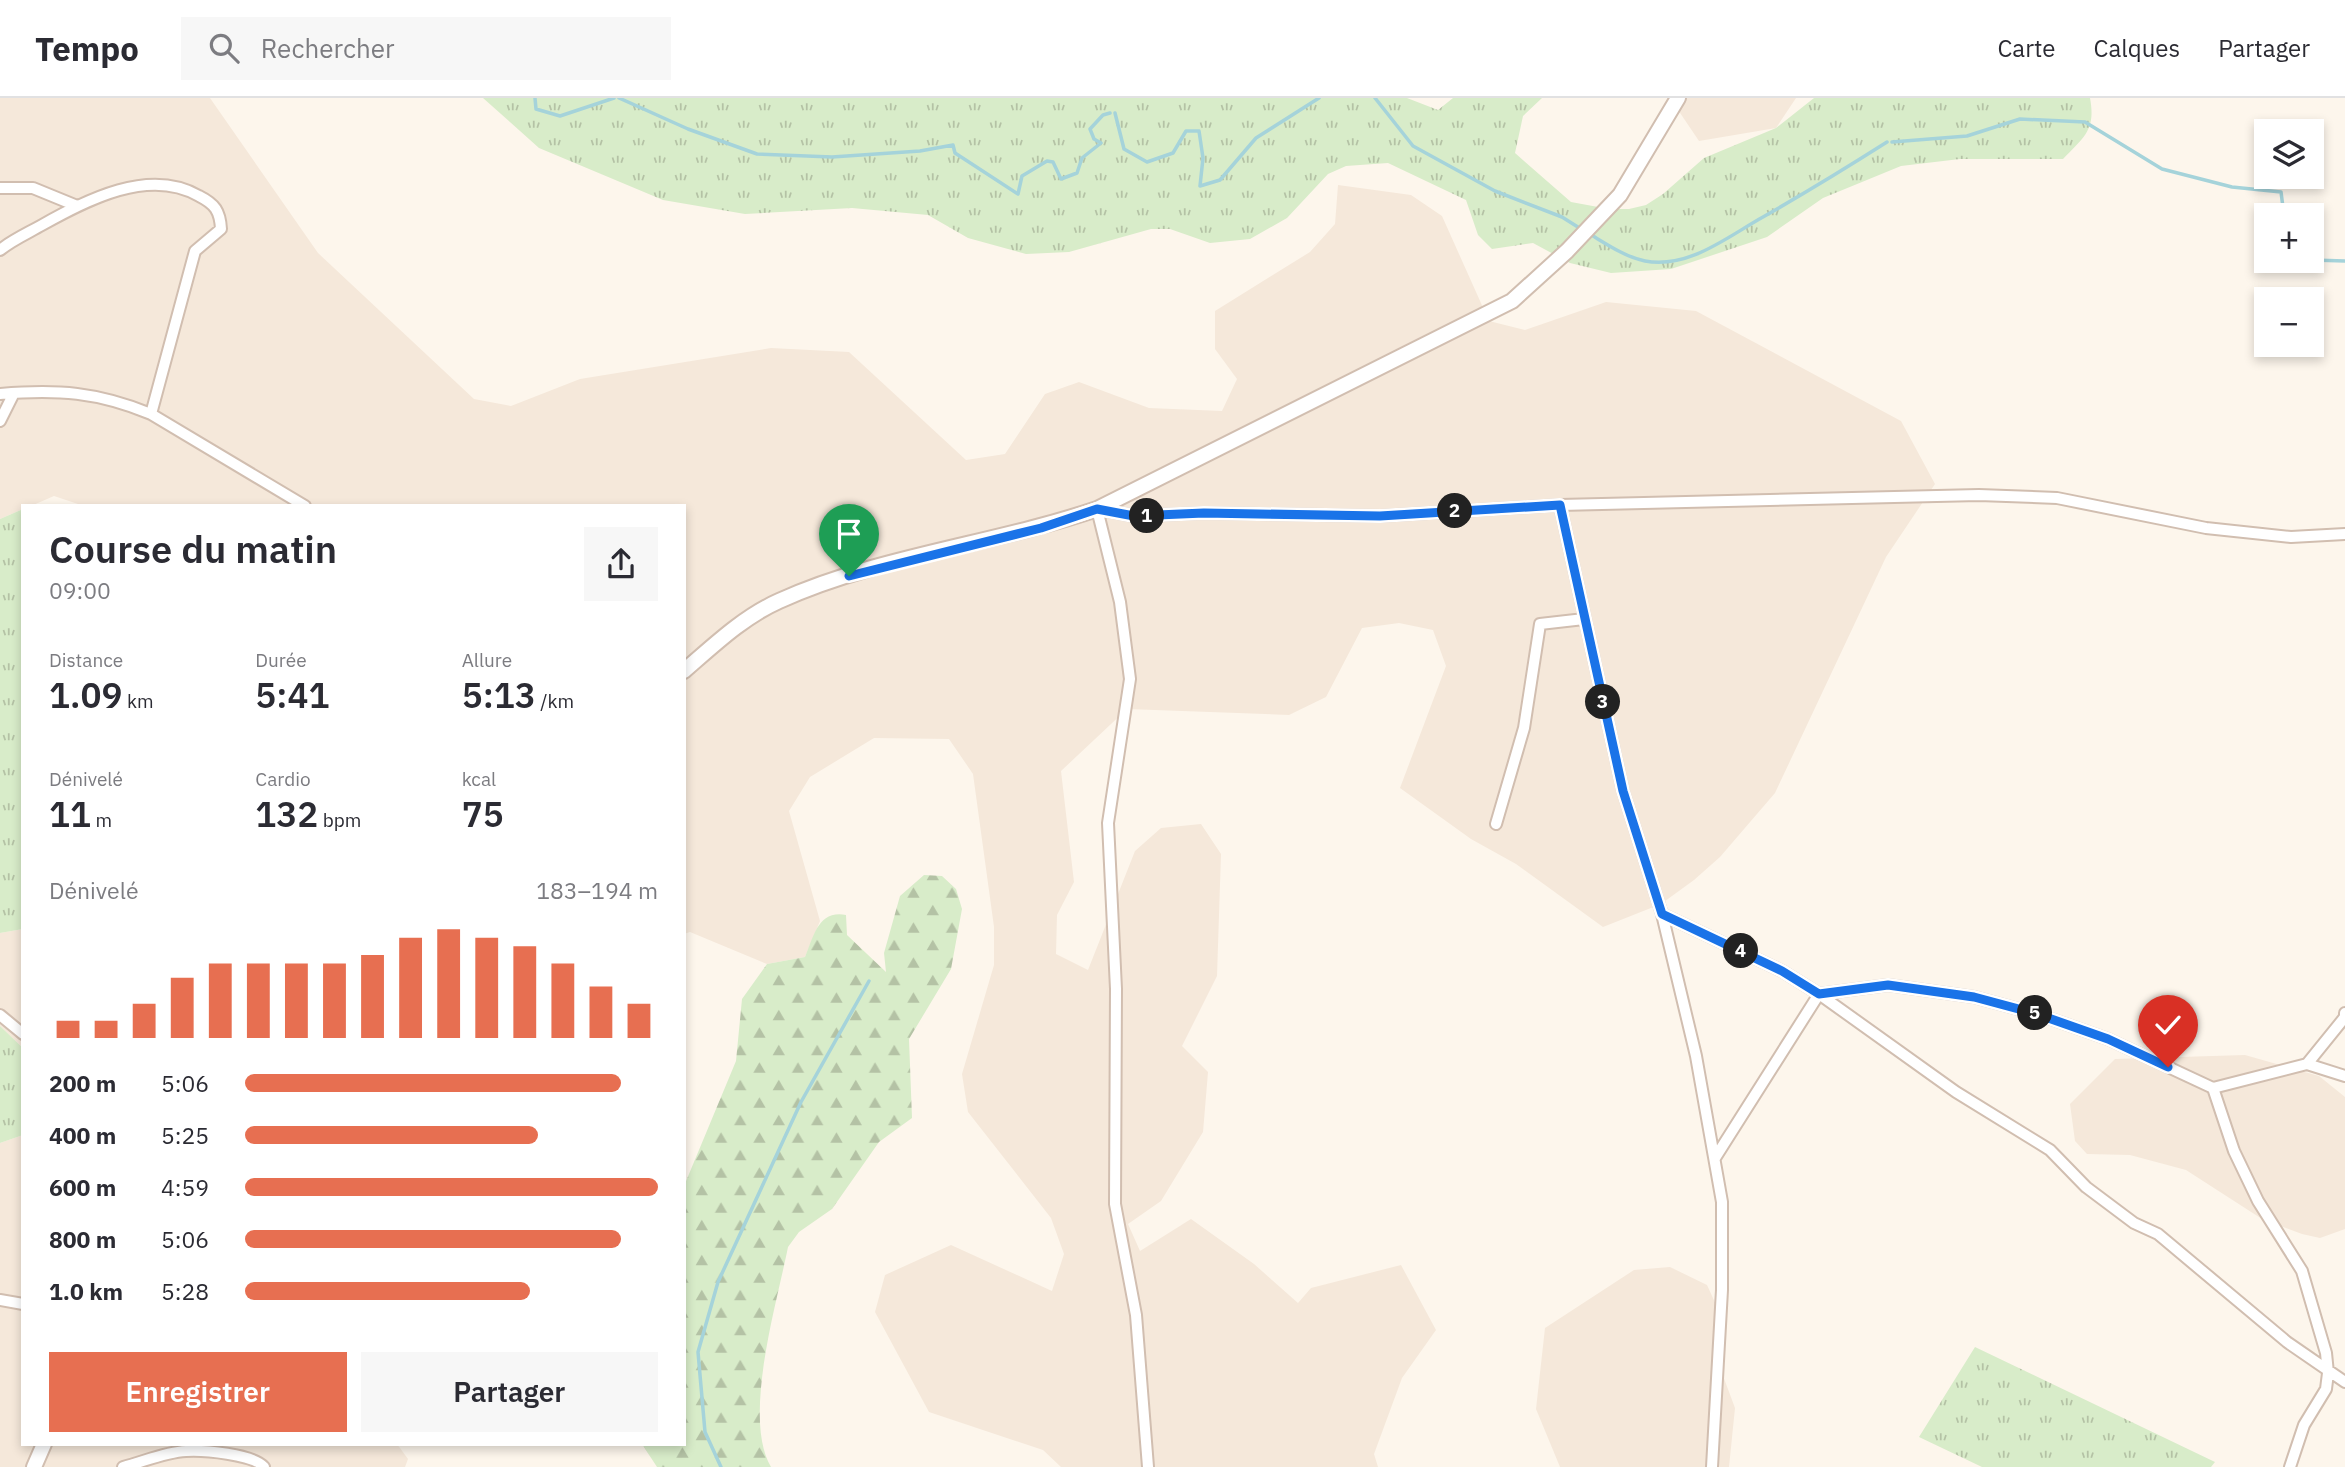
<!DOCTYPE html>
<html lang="fr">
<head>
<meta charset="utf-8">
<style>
  body { margin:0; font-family:"IBM Plex Sans",sans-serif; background:#f7f7f7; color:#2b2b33; height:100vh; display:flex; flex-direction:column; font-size:26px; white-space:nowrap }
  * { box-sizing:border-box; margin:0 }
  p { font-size:23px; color:#7c7c81 }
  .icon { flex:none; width:38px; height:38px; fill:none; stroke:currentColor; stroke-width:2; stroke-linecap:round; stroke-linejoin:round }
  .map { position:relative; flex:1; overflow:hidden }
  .drawer { position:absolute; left:21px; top:406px; width:665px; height:942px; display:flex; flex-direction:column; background:#fff; border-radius:0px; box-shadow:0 4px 10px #0003 }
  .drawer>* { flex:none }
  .buttons { position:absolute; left:2254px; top:21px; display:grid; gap:14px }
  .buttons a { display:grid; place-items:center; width:70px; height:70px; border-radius:0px; background:#fff; box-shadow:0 4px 10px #0003; font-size:35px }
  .pin { position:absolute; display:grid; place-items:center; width:60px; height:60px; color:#fff; margin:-72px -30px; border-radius:50% 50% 50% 0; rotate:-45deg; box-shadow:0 0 7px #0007 }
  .pin .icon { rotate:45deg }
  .km { position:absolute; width:35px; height:35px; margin:-18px; border-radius:50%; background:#222; color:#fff; font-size:19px; line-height:35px; text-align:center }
  .round { display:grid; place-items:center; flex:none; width:74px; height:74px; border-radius:0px; background:#f7f7f7 }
  .summary { display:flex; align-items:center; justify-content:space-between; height:119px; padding:0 28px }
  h1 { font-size:38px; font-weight:600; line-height:52px }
  .figures { display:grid; grid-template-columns:repeat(3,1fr); gap:10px; height:119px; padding:7px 28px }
  .figures div { display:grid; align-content:center }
  .figures b { font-size:35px; font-weight:600 }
  .figures small { font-size:19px; font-weight:400 }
  .figures p { font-size:19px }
  .chart { height:196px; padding:14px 28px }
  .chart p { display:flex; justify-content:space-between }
  .chart svg { width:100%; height:126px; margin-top:7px; stroke:#e76f51; stroke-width:6 }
  .primary-button { display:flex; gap:14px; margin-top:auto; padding:14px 28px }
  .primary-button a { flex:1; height:80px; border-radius:0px; background:#e76f51; color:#fff; font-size:28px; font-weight:600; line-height:80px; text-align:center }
  .primary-button a+a { background:#f7f7f7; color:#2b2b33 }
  ul { padding:0 28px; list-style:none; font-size:23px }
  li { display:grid; grid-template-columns:112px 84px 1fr; align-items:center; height:52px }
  li i { height:18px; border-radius:9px; background:#e76f51 }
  header { display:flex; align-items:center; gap:42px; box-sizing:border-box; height:98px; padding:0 35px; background:#fff; border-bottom:2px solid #e1e1e2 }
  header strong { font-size:33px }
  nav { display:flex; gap:38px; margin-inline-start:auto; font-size:24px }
  .search { width:490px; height:63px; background:#f7f7f7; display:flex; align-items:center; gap:18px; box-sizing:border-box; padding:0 24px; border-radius:0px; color:#7c7c81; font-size:26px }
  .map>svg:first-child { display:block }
</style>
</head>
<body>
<header>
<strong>Tempo</strong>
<div class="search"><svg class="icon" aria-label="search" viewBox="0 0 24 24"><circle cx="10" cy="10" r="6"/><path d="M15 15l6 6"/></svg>Rechercher</div>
<nav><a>Carte</a><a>Calques</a><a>Partager</a></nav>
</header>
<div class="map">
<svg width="2345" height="1369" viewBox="0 0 2345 1369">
  <defs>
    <pattern id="grass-tufts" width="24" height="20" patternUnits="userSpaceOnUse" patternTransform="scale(1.75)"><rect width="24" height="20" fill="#d8ecc9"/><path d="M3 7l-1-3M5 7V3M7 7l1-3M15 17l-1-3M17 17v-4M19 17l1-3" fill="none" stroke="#b4c2a5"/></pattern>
    <pattern id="forest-firs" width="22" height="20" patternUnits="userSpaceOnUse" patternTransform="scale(1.75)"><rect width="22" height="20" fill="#d8ecc9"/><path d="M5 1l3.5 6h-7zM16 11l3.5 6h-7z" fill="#b4c2a5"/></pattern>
  </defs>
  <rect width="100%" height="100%" fill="#fdf6ec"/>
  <path fill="#f5e8da" d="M0 0H210L318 155 474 301 511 308 580 281 771 250 849 254 966 362 1005 356 1045 296 1079 284 1149 310 1222 313 1237 281 1215 251V213L1310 154 1335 126 1338 87 1411 97 1442 118 1489 223 1525 232 1606 204 1696 213 1901 323 1935 386 1886 459 1775 695 1720 759 1694 782 1661 806 1603 829 1516 766 1471 741 1400 690 1446 568 1433 532 1399 525 1362 530 1326 599 1289 617 1127 611 1061 673 1074 784 1057 817 1056 856 1088 872 1135 753 1161 730 1201 726 1221 756 1217 878 1182 948 1208 974 1203 1034 1161 1103 1128 1126 1140 1153 1191 1121 1254 1166 1298 1205 1311 1190 1401 1167 1436 1232 1402 1280 1374 1356 1378 1369H1061L1043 1352 929 1314 875 1214 885 1177 951 1147 1052 1193 1064 1156 1051 1120 968 1014 962 976 994 867V829L973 676 949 641 874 640 810 679 789 713 820 823 805 859 767 866 690 834 684 836V408H84L54 398 31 408H23V411L0 421Z
    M1670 0H1796L1776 30 1699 43Z
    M23 831V950L0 928V835Z
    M2245 957 2319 978 2345 999V1131L2320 1140 2302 1136 2262 1121 2186 1072 2130 1057 2087 1056 2075 1043 2070 1006 2115 961Z
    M23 1037V1346H397L408 1361 405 1369H0V1045Z
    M1670 1169 1707 1187 1723 1222 1716 1259 1735 1310 1729 1369H1560L1536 1311 1545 1230 1634 1172Z"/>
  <path fill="url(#grass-tufts)" d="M483 0H1407L1438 12 1453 0H1542L1523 18 1515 55 1571 104 1609 111H1629L1646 107 1663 96 1704 60 1776 30 1814 0H2090C2096 32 2084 39 2063 61H1960L1901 68 1823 100 1767 139 1671 171 1611 175 1570 165 1533 145 1492 151 1478 137 1466 102 1388 65 1346 68 1328 76 1287 120 1250 141 1210 145 1170 131H1151L1069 154 1026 156 968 140 928 117 852 110 745 116 663 102 539 50Z
    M23 411V831L0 835V421Z
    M0 928 23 950V1037L0 1045Z
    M1975 1249 2215 1364 2211 1369H1982L1919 1339Z"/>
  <path fill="url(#forest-firs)" d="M924 777 942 778 956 791 962 811 951 871 909 941 912 1020 879 1044 832 1111 799 1134 788 1149C777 1205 742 1320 771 1369H657L642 1346H684V1088L736 963 742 901 767 866 805 859C814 838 818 812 846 817L847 837 886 874 884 855 900 798Z"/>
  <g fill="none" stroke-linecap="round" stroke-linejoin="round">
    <path stroke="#a5d3da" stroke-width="3.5" d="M535 0 536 11 560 18 614 0
      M619 0 688 31 757 56 832 59 920 53 953 47 955 55 1018 96 1022 78 1047 63 1053 64 1061 81 1077 75 1082 60 1101 45 1094 41 1090 31 1103 17 1110 15
      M1375 0 1413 48 1495 93 1562 119 1581 131
      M1115 15 1124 51 1147 64 1173 55 1186 33H1199L1203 60 1200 88 1220 82 1256 40 1319 0
      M1892 44 1967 38 2020 21 2085 24 2162 71 2232 89 2281 94 2284 117
      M1588 135C1605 145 1625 159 1645 163 1689 171 1727 139 1763 119 1805 95 1846 70 1887 44
      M2312 162 2345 163
      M721 1369 705 1334 698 1254 718 1184 801 1004 869 883"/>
    <g stroke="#d1beb0" stroke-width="14">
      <path id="minor" d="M0 90H33L77 108
        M0 152C12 142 28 135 42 127 87 102 149 69 199 98 215 106 220 113 221 131L195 153 151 316
        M0 296C57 291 98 294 151 316L305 408
        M0 323 14 295
        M1560 407 1623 693 1662 816 1696 958 1722 1104V1192L1712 1369
        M1496 726 1524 630 1540 526 1584 521
        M1662 816 1782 873 1819 896 1956 994 2050 1052 2086 1089 2134 1125 2158 1136 2287 1244 2345 1284
        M0 917 23 936
        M2307 966 2345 919V915
        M2213 990 2234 1053 2258 1103 2302 1173 2326 1255 2328 1275 2326 1291 2304 1327 2290 1369
        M1715 1060 1819 896 1888 887 1974 899 2037 916 2108 941 2213 990 2307 966 2345 978
        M0 1202 23 1206
        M123 1369C143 1364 165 1354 186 1353 203 1352 253 1356 264 1369
        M1148 1369 1136 1217 1115 1106 1116 891 1108 725 1130 581 1120 504 1097 411 1134 418 1204 415 1380 418 1560 407 1979 397 2057 400 2206 430 2291 439 2345 436"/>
    </g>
    <g stroke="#d1beb0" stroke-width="18">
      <path id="tertiary" d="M684 573C713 548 743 519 779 503 878 458 994 446 1097 411L1512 203 1567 153 1620 97 1678 0
        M34 1369 44 1346"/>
    </g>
    <use href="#minor" stroke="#fff" stroke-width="10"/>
    <use href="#tertiary" stroke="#fff" stroke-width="14"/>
  </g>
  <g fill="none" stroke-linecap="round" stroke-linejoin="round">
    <g stroke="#fff" stroke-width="14">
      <path id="route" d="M849 478 1041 430 1097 411 1134 418 1204 415 1380 418 1560 407 1623 693 1662 816 1782 873 1819 896 1888 887 1974 899 2037 916 2108 941 2168 969"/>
    </g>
    <use href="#route" stroke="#1a73e8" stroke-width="9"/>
  </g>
</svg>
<div class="buttons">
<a><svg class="icon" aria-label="layers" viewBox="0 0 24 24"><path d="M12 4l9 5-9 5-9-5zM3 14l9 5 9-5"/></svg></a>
<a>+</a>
<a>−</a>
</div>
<div class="pin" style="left:849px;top:478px;background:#1e9e55"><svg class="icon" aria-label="arrive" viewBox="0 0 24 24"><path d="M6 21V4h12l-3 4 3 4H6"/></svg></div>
<div class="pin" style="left:2168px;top:969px;background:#d93025"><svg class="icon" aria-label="check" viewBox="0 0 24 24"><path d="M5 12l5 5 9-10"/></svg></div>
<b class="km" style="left:1147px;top:418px">1</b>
<b class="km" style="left:1455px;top:413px">2</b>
<b class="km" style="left:1603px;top:604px">3</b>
<b class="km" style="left:1741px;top:853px">4</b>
<b class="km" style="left:2035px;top:915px">5</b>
<section class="drawer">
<div class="summary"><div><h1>Course du matin</h1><p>09:00</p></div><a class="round"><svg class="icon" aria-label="share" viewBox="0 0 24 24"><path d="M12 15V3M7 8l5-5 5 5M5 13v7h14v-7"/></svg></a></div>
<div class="figures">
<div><p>Distance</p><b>1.09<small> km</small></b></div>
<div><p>Durée</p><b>5:41</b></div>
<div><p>Allure</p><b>5:13<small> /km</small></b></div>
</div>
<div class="figures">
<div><p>Dénivelé</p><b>11<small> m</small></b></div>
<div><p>Cardio</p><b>132<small> bpm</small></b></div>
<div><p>kcal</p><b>75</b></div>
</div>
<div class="chart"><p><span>Dénivelé</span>183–194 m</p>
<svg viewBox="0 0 160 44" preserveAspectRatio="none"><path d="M5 44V38M15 44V38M25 44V32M35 44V23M45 44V18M55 44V18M65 44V18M75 44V18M85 44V15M95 44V9M105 44V6M115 44V9M125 44V12M135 44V18M145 44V26M155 44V32"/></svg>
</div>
<ul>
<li><b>200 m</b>5:06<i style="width:91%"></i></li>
<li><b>400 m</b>5:25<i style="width:71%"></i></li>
<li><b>600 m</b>4:59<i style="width:100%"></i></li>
<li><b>800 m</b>5:06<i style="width:91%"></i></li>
<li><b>1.0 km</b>5:28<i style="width:69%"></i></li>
</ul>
<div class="primary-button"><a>Enregistrer</a><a>Partager</a></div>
</section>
</div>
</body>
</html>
